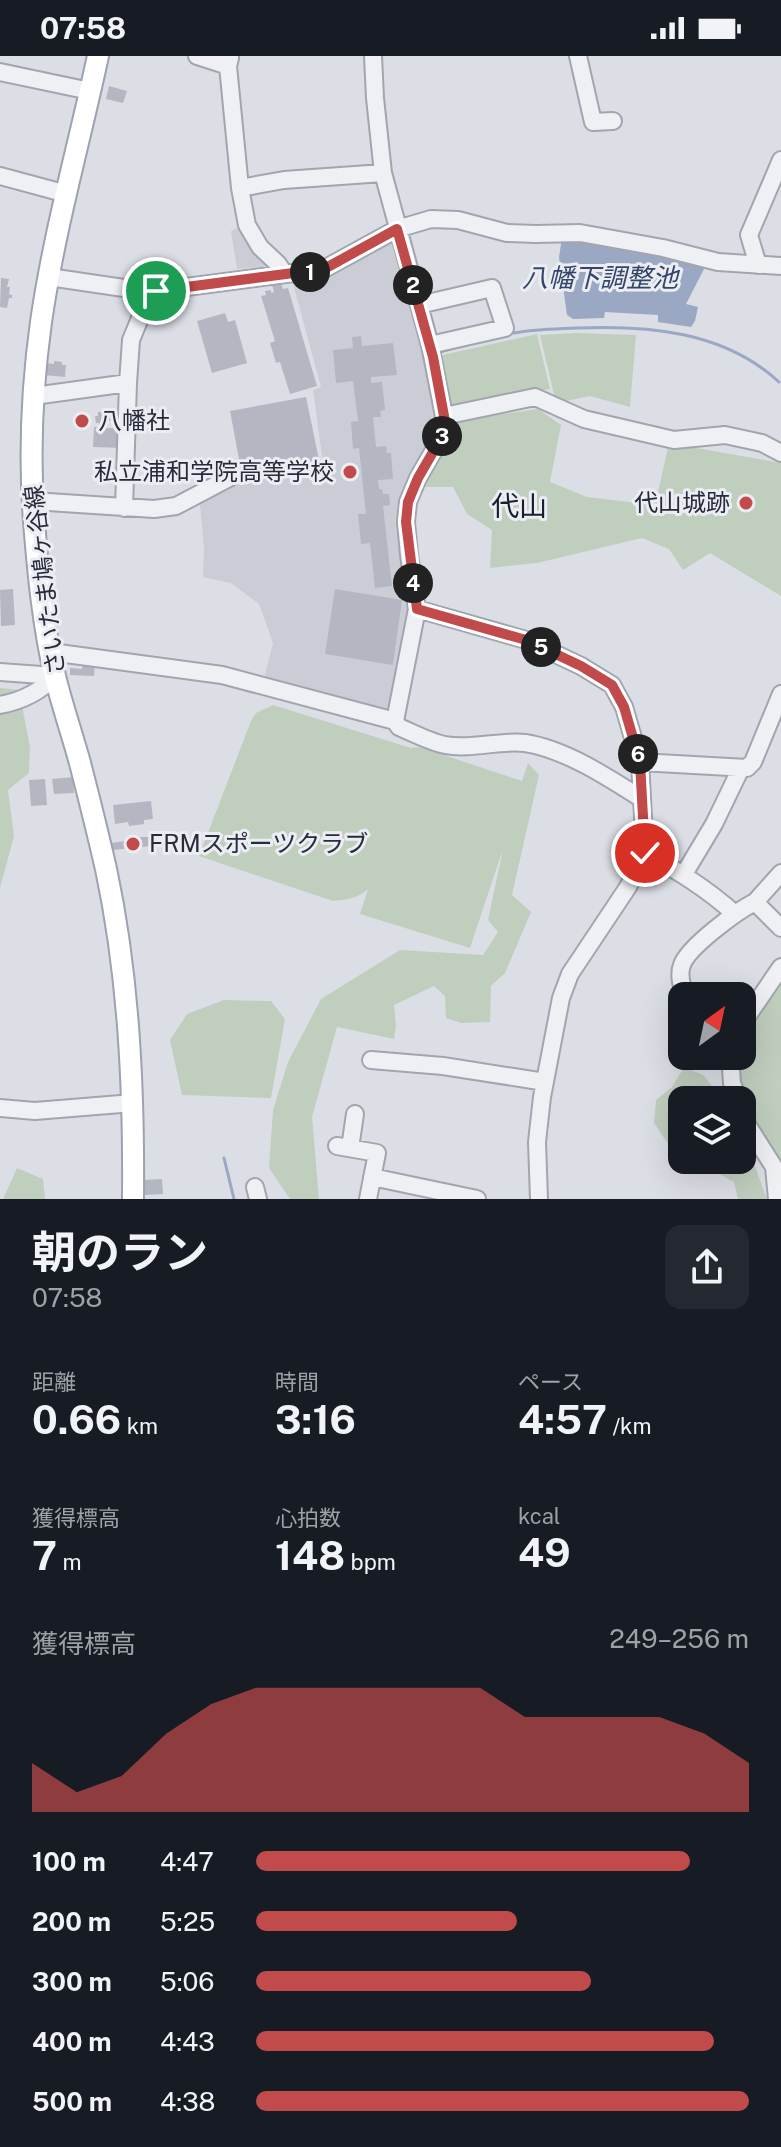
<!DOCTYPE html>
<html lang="ja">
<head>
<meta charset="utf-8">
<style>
  body { margin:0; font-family:"Public Sans","Noto Sans JP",sans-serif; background:#242831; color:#f1f3f6; height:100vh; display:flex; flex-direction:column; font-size:30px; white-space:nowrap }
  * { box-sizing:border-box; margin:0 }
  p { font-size:26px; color:#9ea1a6 }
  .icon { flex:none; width:44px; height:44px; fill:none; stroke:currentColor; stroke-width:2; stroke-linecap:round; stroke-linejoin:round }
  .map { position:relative; height:1143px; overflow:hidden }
  .sheet { display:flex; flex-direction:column; background:#171b24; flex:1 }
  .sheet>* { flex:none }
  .needle { width:52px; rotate:33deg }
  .fabs { position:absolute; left:668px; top:926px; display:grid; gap:16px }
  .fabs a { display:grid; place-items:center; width:88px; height:88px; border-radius:16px; background:#171b24; box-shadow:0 8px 32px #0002; font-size:40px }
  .pin { position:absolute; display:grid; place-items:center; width:68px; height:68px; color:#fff; margin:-34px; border:4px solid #fff; border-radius:50%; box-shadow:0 2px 8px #0007 }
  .km { position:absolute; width:40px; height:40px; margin:-20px; border-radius:50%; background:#222; color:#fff; font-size:22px; line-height:40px; text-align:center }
  .round { display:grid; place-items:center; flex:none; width:84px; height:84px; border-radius:16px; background:#242831 }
  .summary { display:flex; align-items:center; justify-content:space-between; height:136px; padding:0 32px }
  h1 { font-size:44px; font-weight:700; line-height:60px }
  .figures { display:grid; grid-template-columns:repeat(3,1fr); gap:12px; height:136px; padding:8px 32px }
  .figures div { display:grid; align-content:center }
  .figures b { font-size:40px; font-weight:700 }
  .figures small { font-size:22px; font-weight:400 }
  .figures p { font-size:22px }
  .chart { height:224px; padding:16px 32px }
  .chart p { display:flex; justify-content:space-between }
  .chart svg { width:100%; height:144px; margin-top:8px; fill:#c14a4a; opacity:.7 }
  ul { padding:0 32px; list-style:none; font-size:26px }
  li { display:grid; grid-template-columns:128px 96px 1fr; align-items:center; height:60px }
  li i { height:20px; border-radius:10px; background:#c14a4a }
  .status { display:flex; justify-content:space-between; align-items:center; height:56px; padding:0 40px; background:#171b24; direction:ltr }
  .status svg { height:22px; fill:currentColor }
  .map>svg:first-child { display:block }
</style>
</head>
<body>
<div class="status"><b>07:58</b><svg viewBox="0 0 49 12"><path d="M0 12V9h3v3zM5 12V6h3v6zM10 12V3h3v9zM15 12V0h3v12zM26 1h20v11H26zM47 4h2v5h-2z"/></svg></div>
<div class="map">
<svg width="781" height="1143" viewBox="0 0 781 1143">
  <rect width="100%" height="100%" fill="#dcdee5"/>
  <path fill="#cbcdd6" d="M244 170 273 210 237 213 231 175Z
    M391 183 395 186 445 371 412 430 410 566 392 660 264 622 273 587 259 548 231 527 203 521 204 492 200 449 203 443 241 426 323 407 313 334 321 331 292 224 318 223 333 218Z"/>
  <path fill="#c0cebe" d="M576 277 636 279 630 351 590 340 556 347 540 279Z
    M537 278 550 333 452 354 438 300Z
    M538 353 561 369 550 426 587 441 655 449 669 387 781 407V540L710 497 683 514 669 493 642 482 537 507 490 512 492 474 467 458 453 431H423L452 366Z
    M0 632 19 634 30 691 29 717 8 734 14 780 0 832Z
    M273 649 411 692 420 691 522 725 528 707 539 719 512 839 531 856 505 917 491 930 490 966 461 967 446 962 445 940 434 930 394 949 396 970 394 983 337 971 312 1061 319 1143H290L269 1112 273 1054 288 1006 321 943 400 894 483 899 498 876 488 864 503 793 470 892 360 858 368 833C359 842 346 844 333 845L199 800 251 665 256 657Z
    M781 918V1143L738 1032 734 1000H742V976Z
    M224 944 271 945 285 963 271 1042 182 1039 170 984 187 958Z
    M684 1011 703 1019 724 1044H682V1098L671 1092 654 1067 656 1044 672 1031Z
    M742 1075 767 1143H738L734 1126 693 1104H742Z
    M17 1112 43 1123 45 1143H3Z"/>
  <path fill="#9aa8c3" d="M562 182 586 185 700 207 704 213 686 248 698 251 695 265 691 271 658 266V259L605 256 604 262 573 263 567 259 559 201Z"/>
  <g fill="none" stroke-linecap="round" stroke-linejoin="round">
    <path stroke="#9aa8c3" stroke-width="3" d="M508 278C531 273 553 273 576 272 647 269 724 275 779 326
      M439 296 462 290
      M224 1102 234 1143"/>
  </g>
  <path fill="#b4b7c1" d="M109 30 127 35 123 47 106 43Z
    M1 222 9 223 7 231H10L9 238 12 239V242H9L7 252 0 251Z
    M281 227 283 233 288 232 317 330 290 338 280 306 276 307 270 287 275 285 261 240 266 239 265 235 271 234V237L274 236 272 229Z
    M225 257 228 266 235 264 247 307 212 317 197 265Z
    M361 280 362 290 393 287 397 319 371 321V327L382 326 385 354 380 355 381 361H373L376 391 386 390 387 397H391L393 423 378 424 379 433H382L383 438H389L390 449 383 450 392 530 375 532 370 487 361 488 358 458H366L359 392 353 393 351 366 358 365 353 325 336 327 333 294 353 292 352 281Z
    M54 305 62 306V309H66L65 321 44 319 45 307 54 308Z
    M306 341 319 404 242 419 230 355Z
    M106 355 107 359 117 358 118 364 108 365V368L99 370V367H96L95 360H98V356Z
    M94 371 124 373 123 392 93 391Z
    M13 533 15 569 1 570 0 534Z
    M335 533 402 544 393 609 325 598Z
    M83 605 95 606 94 620 70 619V612L82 613Z
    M73 721 74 737 54 738 52 723Z
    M45 723 47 749 31 750 29 724Z
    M151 745 153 763 144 764V768L129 770 128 766 115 768 113 749Z
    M142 781H150L151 790 113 794 112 787 132 784 133 782Z
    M162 1123 163 1138 145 1139 144 1124Z"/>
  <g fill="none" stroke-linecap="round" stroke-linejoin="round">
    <g stroke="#a2a5ae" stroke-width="20">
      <path id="minor" d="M197 0 228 10 230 2
        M373 0 375 42 383 117 430 289 444 360V377L418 422 408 446 406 466 409 499 417 553 395 665
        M578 0 593 66 613 65
        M228 10 240 132 247 169 260 191 278 208 284 217
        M0 16 90 35
        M0 120 67 138
        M240 132 284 124 383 117
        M758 209 749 179 781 104
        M49 221 144 235H156L324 213 397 173 431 163 458 164 507 177 536 178 580 177 663 192 718 206 781 210
        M419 249 492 232 505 272 430 289
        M34 340 128 327
        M444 360 535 341 584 363 674 384 725 379 762 387 781 397
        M33 445 154 453 176 450 231 421
        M124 452 128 327 131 284 143 255 156 235
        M417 553 526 584 581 610 612 629 624 651 640 706 645 797 628 831 570 918 561 942 542 1041 537 1086 539 1143
        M51 596 222 619 395 665 399 671C413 677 430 686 445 689 472 694 498 684 525 687 565 693 609 722 642 743
        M0 616 55 620
        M0 649C22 645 40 636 55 620
        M640 706 747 712 753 706 781 638
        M645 797C678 815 706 832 735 858
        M781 817 755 846 781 872
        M684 818 714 768 741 712
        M685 940C682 931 678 919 682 909 688 891 737 855 755 846
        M742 968 781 911
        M730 1000 732 1027 738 1044
        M371 1004 443 1010 545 1026
        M0 1052 35 1055 133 1047
        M742 1057 748 1070 774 1111 777 1143
        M337 1090 377 1097 368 1143
        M350 1092 355 1058
        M372 1121 477 1143
        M255 1131 258 1143"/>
    </g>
    <g stroke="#9da1b0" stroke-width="24">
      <path id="major" d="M98 0C79 88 54 176 41 266 32 331 29 399 34 465 38 516 43 570 55 620 62 649 72 678 80 707 89 742 98 778 106 813 129 921 134 1032 133 1143"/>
    </g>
    <use href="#minor" stroke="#eff0f4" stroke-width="16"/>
    <use href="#major" stroke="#fff" stroke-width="20"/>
  </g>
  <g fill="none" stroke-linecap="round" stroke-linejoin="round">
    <g stroke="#fff" stroke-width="16">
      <path id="route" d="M156 235 324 213 397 173 433 301 444 360V377L418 422 408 446 406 466 417 553 526 584 581 610 612 629 624 651 640 706 645 797"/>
    </g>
    <use href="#route" stroke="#c14a4a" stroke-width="10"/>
  </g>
  <g fill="#c14a4a" stroke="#ebedf3" stroke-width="3">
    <circle cx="82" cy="365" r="8"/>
    <circle cx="350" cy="416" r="8"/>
    <circle cx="746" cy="447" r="8"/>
    <circle cx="133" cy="788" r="8"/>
  </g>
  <g text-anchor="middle" stroke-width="6" stroke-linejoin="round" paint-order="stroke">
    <g font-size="24" fill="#272b3a" stroke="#ebedf3" text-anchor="start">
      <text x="98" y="373">八幡社</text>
      <text x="334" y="424" text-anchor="end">私立浦和学院高等学校</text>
      <text x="730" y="455" text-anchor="end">代山城跡</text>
      <text x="149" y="796">FRMスポーツクラブ</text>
    </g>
    <g font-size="24" fill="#272b3a" stroke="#ebedf3">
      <text transform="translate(45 524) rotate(-97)" y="8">さいたま鳩ヶ谷線</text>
    </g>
    <g font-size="26" font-style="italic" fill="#35456a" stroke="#ebedf3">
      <text x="600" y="231">八幡下調整池</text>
    </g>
    <g font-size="28" fill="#1a1d2b" stroke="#ebedf3">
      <text x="519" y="460">代山</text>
    </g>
  </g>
</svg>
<div class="fabs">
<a><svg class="needle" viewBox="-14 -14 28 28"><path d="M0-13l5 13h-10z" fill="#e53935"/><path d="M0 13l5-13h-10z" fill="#9ea1a6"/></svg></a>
<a><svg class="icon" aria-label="layers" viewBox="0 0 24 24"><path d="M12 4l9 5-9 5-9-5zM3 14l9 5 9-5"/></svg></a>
</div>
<div class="pin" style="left:156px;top:235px;background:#1e9e55"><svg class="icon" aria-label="arrive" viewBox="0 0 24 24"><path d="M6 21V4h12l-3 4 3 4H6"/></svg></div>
<div class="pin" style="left:645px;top:797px;background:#d93025"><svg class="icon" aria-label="check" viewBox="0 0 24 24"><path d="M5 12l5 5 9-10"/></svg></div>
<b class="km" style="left:310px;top:216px">1</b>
<b class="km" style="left:413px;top:229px">2</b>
<b class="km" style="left:442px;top:380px">3</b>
<b class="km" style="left:413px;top:527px">4</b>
<b class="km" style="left:541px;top:591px">5</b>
<b class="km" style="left:638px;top:698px">6</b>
</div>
<section class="sheet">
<div class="summary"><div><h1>朝のラン</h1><p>07:58</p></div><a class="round"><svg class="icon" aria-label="share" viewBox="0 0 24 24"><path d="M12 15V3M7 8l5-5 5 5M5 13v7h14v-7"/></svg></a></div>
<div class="figures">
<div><p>距離</p><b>0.66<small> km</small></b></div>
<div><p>時間</p><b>3:16</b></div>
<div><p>ペース</p><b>4:57<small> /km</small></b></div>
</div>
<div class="figures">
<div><p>獲得標高</p><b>7<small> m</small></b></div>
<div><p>心拍数</p><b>148<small> bpm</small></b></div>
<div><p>kcal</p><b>49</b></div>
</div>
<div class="chart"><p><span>獲得標高</span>249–256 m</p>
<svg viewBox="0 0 160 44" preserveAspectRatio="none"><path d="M0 44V29L10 38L20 33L30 20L40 11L50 6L60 6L70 6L80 6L90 6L100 6L110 15L120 15L130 15L140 15L150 20L160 29V44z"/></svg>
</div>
<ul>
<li><b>100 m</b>4:47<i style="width:88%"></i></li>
<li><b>200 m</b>5:25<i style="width:53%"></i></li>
<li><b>300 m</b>5:06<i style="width:68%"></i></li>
<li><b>400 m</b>4:43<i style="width:93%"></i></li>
<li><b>500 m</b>4:38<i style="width:100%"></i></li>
</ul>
</section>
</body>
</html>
